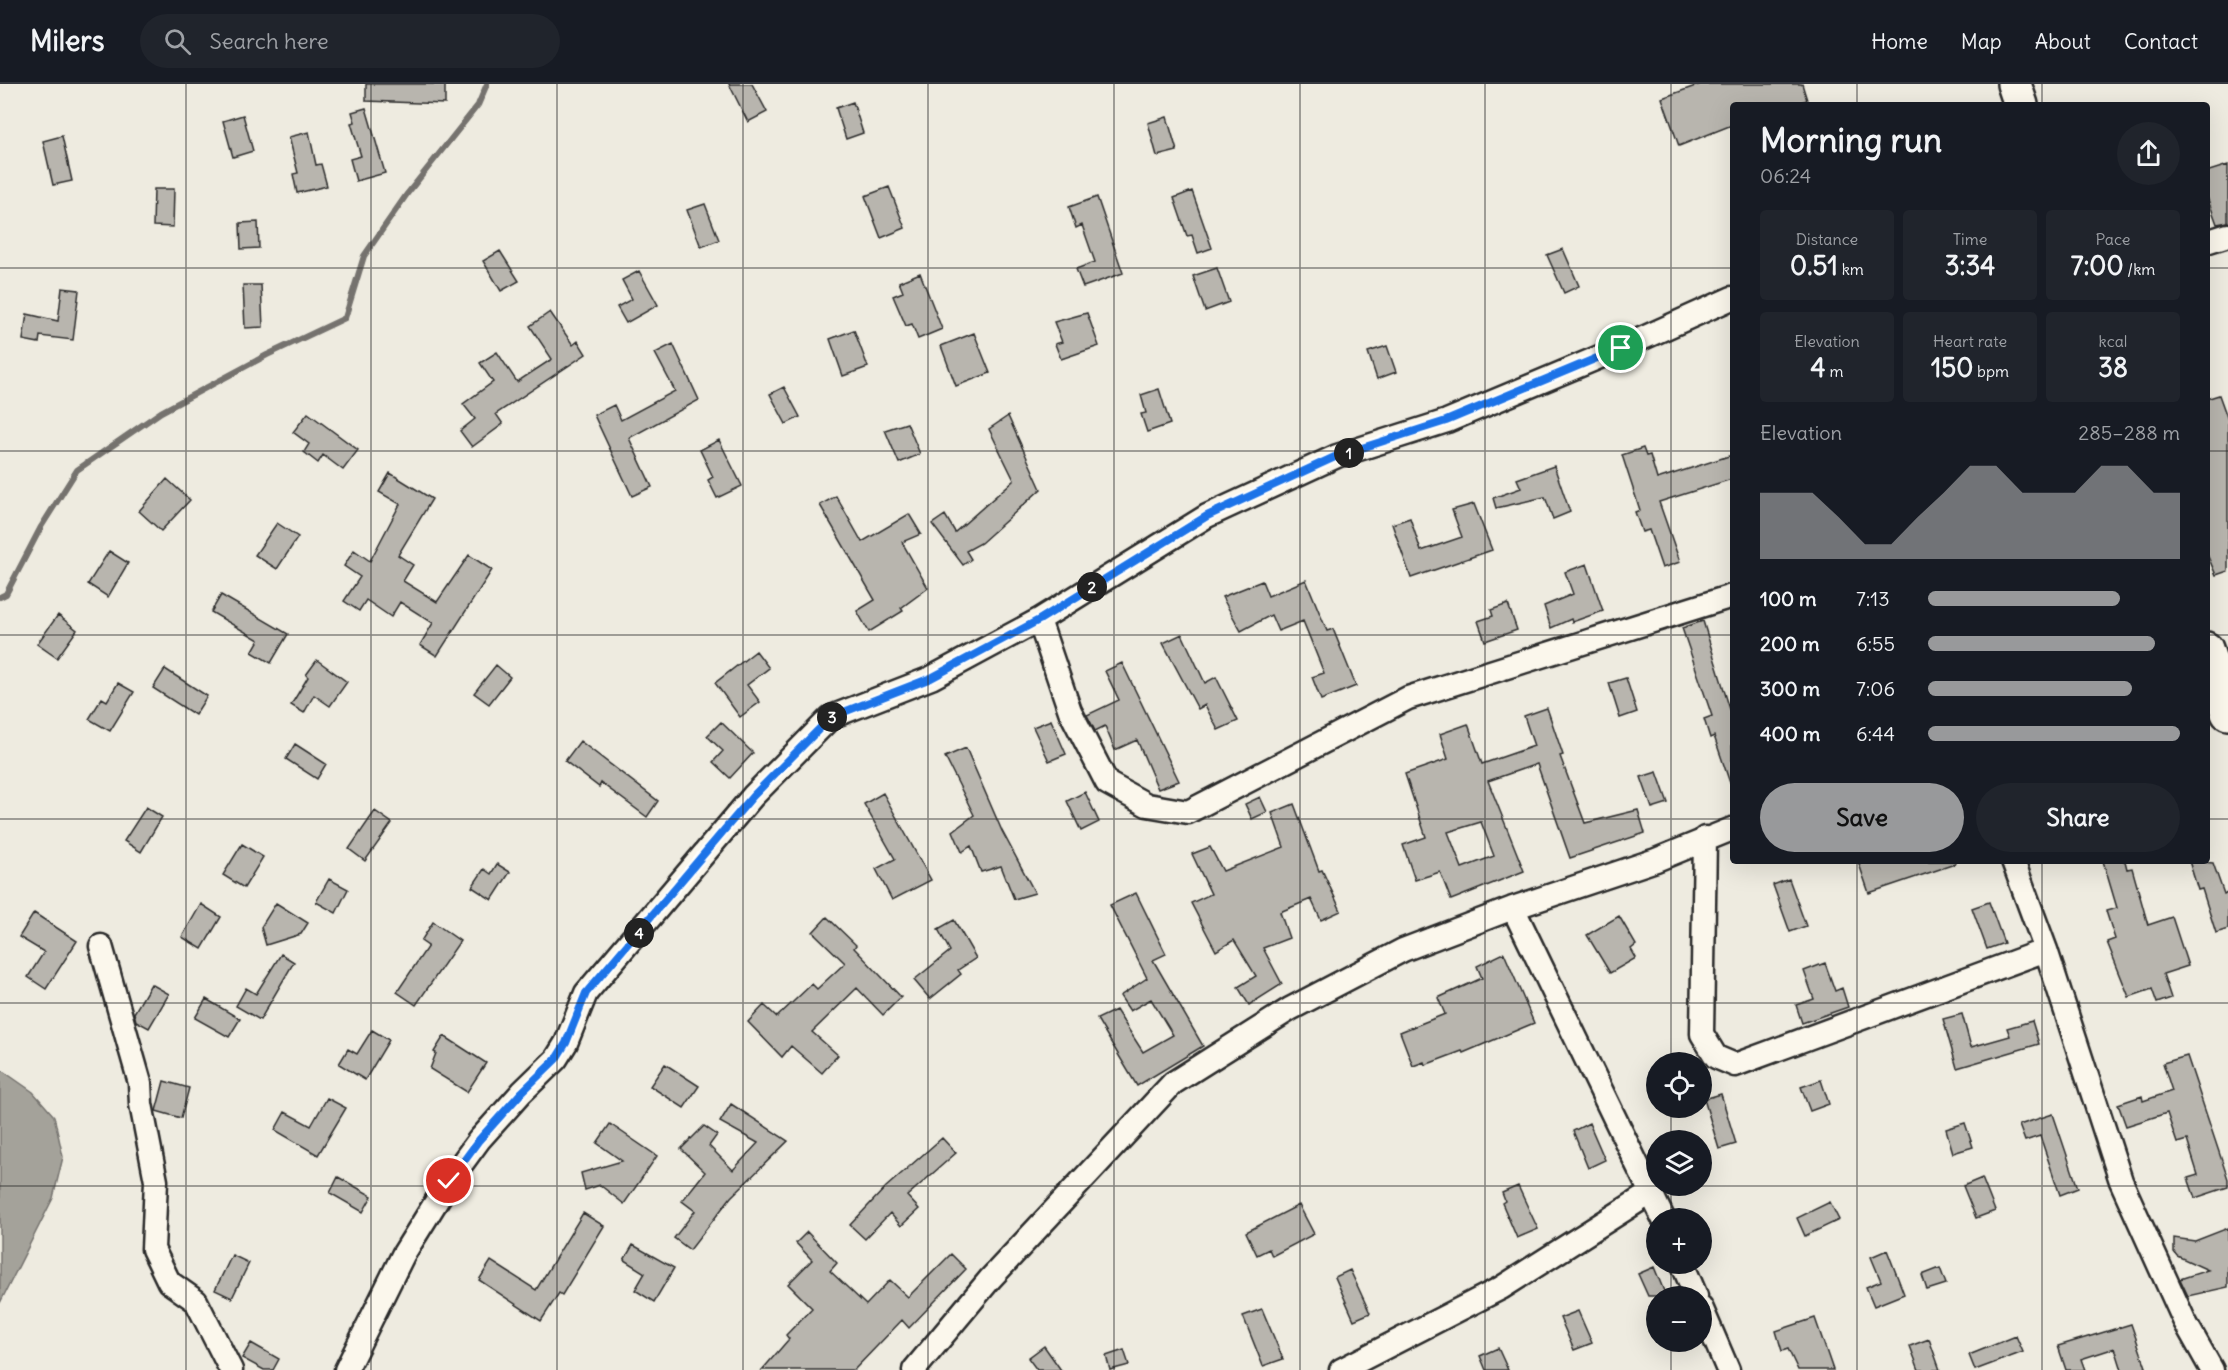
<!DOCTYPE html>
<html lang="en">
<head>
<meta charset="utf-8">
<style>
  body { margin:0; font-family:Delius,sans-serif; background:#20242c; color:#f1f3f6; height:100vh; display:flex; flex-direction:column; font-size:22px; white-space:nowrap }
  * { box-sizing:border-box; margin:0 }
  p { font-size:20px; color:#9ea1a6 }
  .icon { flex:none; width:33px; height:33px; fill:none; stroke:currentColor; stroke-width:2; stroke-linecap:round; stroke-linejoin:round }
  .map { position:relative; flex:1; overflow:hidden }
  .panel { position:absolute; left:1730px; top:18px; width:480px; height:762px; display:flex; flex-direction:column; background:#171b24; border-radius:6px; box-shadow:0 6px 24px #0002 }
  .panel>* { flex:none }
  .fabs { position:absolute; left:1646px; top:968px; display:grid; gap:12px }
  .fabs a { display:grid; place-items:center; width:66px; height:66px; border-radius:50%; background:#171b24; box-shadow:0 6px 24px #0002; font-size:30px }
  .pin { position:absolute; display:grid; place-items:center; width:51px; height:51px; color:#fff; margin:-26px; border:3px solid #fff; border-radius:50%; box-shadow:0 2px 6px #0007 }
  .km { position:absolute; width:30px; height:30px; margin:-15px; border-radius:50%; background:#222; color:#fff; font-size:16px; line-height:30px; text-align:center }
  .round { display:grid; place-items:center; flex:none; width:63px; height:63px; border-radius:32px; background:#20242c }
  .head { display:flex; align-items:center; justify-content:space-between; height:102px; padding:0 30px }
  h1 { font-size:33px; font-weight:700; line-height:45px }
  .stats { display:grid; grid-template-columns:repeat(3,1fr); gap:9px; height:102px; padding:6px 30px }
  .stats div { display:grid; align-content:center; border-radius:6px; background:#20242c; text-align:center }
  .stats b { font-size:26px; font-weight:700 }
  .stats small { font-size:16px; font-weight:400 }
  .stats p { font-size:16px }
  .chart { height:168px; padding:12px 30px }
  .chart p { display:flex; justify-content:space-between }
  .chart svg { width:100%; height:108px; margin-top:6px; fill:#98999b; opacity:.7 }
  .primary-button { display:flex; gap:12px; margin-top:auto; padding:12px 30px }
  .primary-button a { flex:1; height:69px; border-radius:36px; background:#98999b; color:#111; font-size:24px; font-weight:700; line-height:69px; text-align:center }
  .primary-button a+a { background:#20242c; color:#f1f3f6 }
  ul { padding:0 30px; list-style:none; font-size:20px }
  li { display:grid; grid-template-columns:96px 72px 1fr; align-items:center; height:45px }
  li i { height:15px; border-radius:8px; background:#98999b }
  header { display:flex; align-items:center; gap:36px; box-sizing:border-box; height:84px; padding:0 30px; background:#171b24; border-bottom:2px solid #363941 }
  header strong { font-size:28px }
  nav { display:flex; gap:33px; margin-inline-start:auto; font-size:21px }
  .search { width:420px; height:54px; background:#20242c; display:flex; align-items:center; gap:15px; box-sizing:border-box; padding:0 21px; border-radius:33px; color:#9ea1a6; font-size:22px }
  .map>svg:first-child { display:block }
</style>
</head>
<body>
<header>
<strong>Milers</strong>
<div class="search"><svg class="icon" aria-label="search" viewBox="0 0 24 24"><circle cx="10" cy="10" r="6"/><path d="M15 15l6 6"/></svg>Search here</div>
<nav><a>Home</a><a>Map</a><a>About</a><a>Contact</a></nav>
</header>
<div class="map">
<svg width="2228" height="1286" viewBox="0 0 2228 1286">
  <rect width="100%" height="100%" fill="#eeebe0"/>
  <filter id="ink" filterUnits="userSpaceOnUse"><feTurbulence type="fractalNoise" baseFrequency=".0167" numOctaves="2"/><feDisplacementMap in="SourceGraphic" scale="12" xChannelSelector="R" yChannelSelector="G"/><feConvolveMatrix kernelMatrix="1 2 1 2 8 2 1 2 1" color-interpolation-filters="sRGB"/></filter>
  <g filter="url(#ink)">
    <path fill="#a4a29a" stroke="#74726e" stroke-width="1.5" d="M0 985 33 1008 54 1032 63 1073 53 1114 0 1219Z"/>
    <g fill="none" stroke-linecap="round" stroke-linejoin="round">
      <path stroke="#74726e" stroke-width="6" d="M0 513 6 510 41 443 77 386 161 328 267 271 345 234 364 172 407 110 478 21 487 0"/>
    </g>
    <path fill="#b8b5ae" stroke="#2b2b2b" stroke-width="1.5" fill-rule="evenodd" d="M366 0H445V20L366 17Z
      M729 0H752L767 28 748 38Z
      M1701 0H1802L1807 16 1792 21H1732V41L1679 62 1662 14Z
      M853 18 863 49 846 55 836 24Z
      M366 24 385 89 356 97 350 75 361 72 351 39 355 38 352 28Z
      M243 31 253 67 233 73 223 37Z
      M1167 33 1177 67 1157 72 1148 39Z
      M309 48 316 81 321 80 327 102 297 109 293 90 298 89 289 53Z
      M62 52 72 97 53 101 43 57Z
      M2228 81V138L2217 140 2206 110V88Z
      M889 103 905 144 881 154 865 112Z
      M154 105H174L173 143 153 142Z
      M1192 107 1212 164 1198 169 1192 151 1187 152 1174 114Z
      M1097 113 1123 189 1083 203 1076 185 1095 178 1082 141 1076 144 1069 123Z
      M705 120 719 156 701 163 687 126Z
      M258 138 259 164 241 165 240 139Z
      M1563 165 1579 202 1564 209 1547 171Z
      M500 167 519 197 501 207 483 177Z
      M1217 184 1229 218 1205 227 1193 192Z
      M639 187 658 221 626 239 617 223 632 215 622 196Z
      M920 189 942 245 918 255 912 240 906 242 893 212 903 208 899 198Z
      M243 201H261L263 243 245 244Z
      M62 204 79 206 73 256 40 252 39 259 23 256 27 230 58 237Z
      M550 228 573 261 578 257 586 270 496 330 503 340 472 363 460 347 475 335 463 320 493 298 480 279 497 268 517 298 552 275 530 242Z
      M1087 229 1099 262 1061 275 1055 260 1062 258 1054 238Z
      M854 246 868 283 843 292 830 255Z
      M974 249 990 289 956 302 941 262Z
      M673 260 699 316 629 354 652 403 632 412 594 331 614 321 621 336 675 307 655 269Z
      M1387 262 1396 288 1377 295 1368 268Z
      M784 303 800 333 786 340 770 310Z
      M1159 305 1170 340 1147 348 1141 330 1146 329 1141 311Z
      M2219 311 2228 336V487L2216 491 2206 468V315Z
      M308 329 358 366 343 386 323 371 318 379 304 368 309 360 293 348Z
      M1008 332 1041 405 981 459 966 467 971 475 963 481 932 440 945 431 955 448 1014 396 989 345Z
      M907 339 920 370 899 379 885 346Z
      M719 356 742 402 717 414 708 396 713 393 700 366Z
      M1643 364 1646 372 1650 371 1657 395 1732 371V395L1659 418 1680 478 1662 484 1649 446 1642 448 1635 428 1640 426 1622 371Z
      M1554 382 1570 428 1553 435 1545 413 1496 424 1493 414 1521 404 1517 395Z
      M390 389 432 415 398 471 413 481 403 497 437 518 469 471 492 486 437 572 420 561 433 539 400 518 391 533 366 516 359 527 344 517 360 493 344 482 354 466 370 477 400 420 379 408Z
      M167 395 190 416 161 447 139 427Z
      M836 412 862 458 909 430 921 450 902 458 928 504 901 524 903 527 869 548 857 527 875 516 820 421Z
      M1474 420 1492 466 1411 494 1392 440 1410 434 1421 467 1462 453 1452 426Z
      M277 439 298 453 277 485 255 471Z
      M109 467 128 479 108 513 88 500Z
      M1587 480 1603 527 1572 538 1571 535 1551 544 1544 522 1573 510 1565 488Z
      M1306 496 1327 547 1333 545 1356 602 1321 616 1312 593 1324 589 1303 537 1278 547 1271 531 1241 547 1222 513 1262 497 1268 512Z
      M221 511 288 550 271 579 252 568 259 556 211 528Z
      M1508 520 1517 546 1485 557 1478 537 1493 532 1491 526Z
      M58 531 77 546 57 574 37 560Z
      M1703 537 1732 632V698L1730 699 1714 652 1710 654 1704 635 1712 632 1682 544Z
      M1182 550 1205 599 1216 593 1238 637 1218 646 1205 621 1198 625 1163 559Z
      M756 567 769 584 747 601 760 618 740 633 715 599Z
      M317 576 347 598 330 622 314 611 304 629 291 621 308 593 306 591Z
      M1122 579 1179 697 1158 705 1137 656 1115 666 1105 642 1095 647 1087 631 1119 616 1105 587Z
      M496 581 510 593 489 620 474 609Z
      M165 585 207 612 195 631 153 604Z
      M1626 594 1637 628 1620 634 1609 599Z
      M118 599 134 608 110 647 89 635 102 614 107 617Z
      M1547 624 1563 671 1560 672 1585 739 1638 726 1645 749 1570 774 1537 680 1488 697 1524 787 1451 816 1440 788 1415 796 1403 761 1426 753 1405 690 1448 675 1440 650 1468 640 1482 680 1534 662 1524 632ZM1481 738 1494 772 1462 784 1448 748Z
      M1051 636 1066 670 1049 677 1033 643Z
      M721 638 753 669 730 694 713 678 723 667 707 652Z
      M580 657 658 717 647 733 601 699 599 703 565 677Z
      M295 660 326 680 317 695 286 675Z
      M966 664 1002 747 1035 809 1014 815 1001 782 981 788 971 762 962 768 953 747 974 731 945 673Z
      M1657 688 1668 719 1652 724 1641 693Z
      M1085 708 1099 738 1081 747 1067 717Z
      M883 709 931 796 892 816 876 785 895 775 864 720Z
      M1260 713 1267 728 1252 735 1245 720Z
      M1294 720 1319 787 1322 786 1341 827 1321 836 1311 815 1280 828 1289 854 1263 864 1282 900 1249 921 1238 903 1256 892 1234 856 1216 867 1191 819 1211 810 1192 770 1210 763 1223 787 1284 763 1272 729Z
      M146 723 162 733 141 768 124 757Z
      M375 727 392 739 365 777 349 765Z
      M242 760 263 773 244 804 223 791Z
      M1858 777H1955V780L1869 809Z
      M2103 777H2125L2127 785 2132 784 2148 841 2172 833 2188 882 2163 890 2171 914 2157 919 2152 905 2129 913 2107 858 2115 855 2106 827 2117 824Z
      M2189 777 2213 779 2224 810 2228 808V845L2216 849 2202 805 2198 806Z
      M497 780 510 788 492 816 472 803 484 785 491 790Z
      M329 795 348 805 336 829 316 818Z
      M1789 795 1806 842 1790 848 1773 801Z
      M1136 809 1166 870 1153 876 1203 962 1137 1002 1097 935 1116 926 1143 968 1173 951 1151 915 1130 927 1120 912 1147 894 1110 821Z
      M1989 818 2004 859 1987 865 1972 824Z
      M276 819 308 839 301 850 266 861 261 843Z
      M201 820 221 833 202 865 182 853Z
      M34 829 77 857 46 905 28 893 44 868 19 853Z
      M1619 832 1636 861 1631 865 1636 874 1610 889 1587 851Z
      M827 833 856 861 854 864 901 913 883 931 857 904 812 948 838 971 822 989 791 962 782 973 748 938 764 921 777 933 812 900 817 905 845 879 813 848Z
      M954 836 976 874 958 886 961 890 930 915 914 896 950 867 938 845Z
      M433 838 460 857 416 921 397 908 428 862 421 857Z
      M1504 869 1534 939 1463 969 1462 967 1425 981 1424 978 1413 982 1400 948 1445 930 1438 914 1482 894 1477 882Z
      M281 870 294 878 260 936 236 922 246 904 256 910Z
      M1825 879 1835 907 1842 904 1848 923 1802 939 1796 921 1814 915 1804 887Z
      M151 900 169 910 149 944 136 937 134 929Z
      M206 915 240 935 229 953 195 934Z
      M1962 930 1971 963 2010 952 2007 944 2032 937 2039 960 1957 984 1943 935Z
      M372 946 389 956 365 996 339 980 348 965 357 970Z
      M444 952 486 979 467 1008 430 985 436 969 434 968Z
      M2187 972 2228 1095V1103L2195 1114 2188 1094 2198 1091 2187 1056 2177 1059 2167 1029 2126 1042 2118 1020 2142 1012 2143 1017 2172 1007 2163 979Z
      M665 980 699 1002 684 1024 650 1002Z
      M1821 996 1829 1020 1810 1027 1801 1003Z
      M164 997 189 1004 181 1034 156 1027Z
      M1721 1010 1736 1060 1719 1065 1704 1015Z
      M327 1014 346 1024 318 1071 275 1046 285 1028 311 1042Z
      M731 1020 788 1057 731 1113 690 1166 674 1154 695 1127 682 1117 705 1088 681 1065 704 1042 717 1051 709 1062 733 1086 758 1059 720 1038Z
      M2053 1030 2078 1104 2060 1111 2040 1052 2025 1057 2019 1041Z
      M1589 1039 1605 1076 1588 1084 1573 1047Z
      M1965 1039 1973 1063 1953 1069 1946 1045Z
      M610 1040 657 1072 624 1120 600 1101 585 1106 581 1089 622 1077 597 1059Z
      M942 1054 956 1069 907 1112 919 1125 901 1142 890 1129 865 1155 850 1141 886 1103Z
      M338 1093 372 1112 363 1128 330 1109Z
      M1982 1094 1995 1127 1976 1134 1963 1102Z
      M1518 1102 1538 1145 1517 1154 1502 1119 1505 1117 1502 1109Z
      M1830 1118 1839 1136 1805 1152 1797 1134Z
      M1299 1121 1314 1150 1272 1172 1269 1165 1257 1171 1246 1148Z
      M583 1129 604 1142 562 1211 559 1209 541 1237 479 1196 491 1177 536 1206Z
      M2228 1144V1203L2188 1212 2180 1195 2208 1186 2177 1172 2174 1168V1154L2195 1157Z
      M807 1148 837 1179 830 1187 866 1221 890 1196 908 1213 951 1170 966 1185 909 1244 902 1236 854 1286H762L789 1255 786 1251 812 1224 788 1200 812 1176 796 1159Z
      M633 1161 674 1184 654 1218 635 1206 645 1189 624 1176Z
      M1887 1166 1904 1210 1874 1222 1866 1203 1881 1197 1871 1173Z
      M232 1171 249 1179 232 1214 215 1206Z
      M1654 1183 1666 1212H1648L1638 1190Z
      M1940 1184 1946 1200 1927 1206 1922 1191Z
      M1350 1186 1370 1229 1354 1236 1335 1193Z
      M1262 1225 1283 1275 1263 1282 1243 1232Z
      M1578 1227 1592 1259 1574 1266 1560 1234Z
      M1815 1234 1833 1286H1798L1788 1265 1782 1267 1776 1247Z
      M2131 1240 2147 1286H2122L2115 1264 2081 1275 2085 1286H2066L2058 1262Z
      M2016 1252 2023 1268 1975 1286 1969 1271Z
      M1929 1255 1940 1286H1919L1910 1262Z
      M251 1259 279 1275 273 1286H264L242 1274Z
      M1044 1262 1061 1286H1037L1028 1274Z
      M1498 1264 1508 1286H1486L1480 1272Z
      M1124 1266 1129 1281 1110 1286 1106 1272Z"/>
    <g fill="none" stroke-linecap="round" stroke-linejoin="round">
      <g stroke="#2b2b2b" stroke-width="27">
        <path id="street" d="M2206 158 2228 151
          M1039 536 1070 627 1107 699 1147 721 1188 728 1408 614 1732 512
          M1705 754 1702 950 1716 973 1735 981 2046 866
          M2013 777 2046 866 2121 1097 2184 1236 2212 1286
          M1513 824 1663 1134
          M101 862 140 999 141 1020 156 1097 153 1165 169 1198 196 1217 231 1286
          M1682 1179 1696 1212
          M1701 1223 1728 1286
          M346 1286 403 1171 449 1097 479 1056 522 1008 556 975 566 959 586 909 753 712 831 633 931 594 1039 536 1207 432 1337 372 1447 337 1621 264 1732 214
          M914 1286 990 1195 1173 999 1290 925 1403 866 1513 824 1656 776 1732 745
          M1341 1286 1501 1204 1652 1108"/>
      </g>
      <g stroke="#2b2b2b" stroke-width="38">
        <path id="secondary" d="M2014 0 2021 21
          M2206 565 2228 629"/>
      </g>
      <use href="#street" stroke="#fbf7ec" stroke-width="22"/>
      <use href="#secondary" stroke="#fbf7ec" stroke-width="33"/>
    </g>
  </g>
  <g fill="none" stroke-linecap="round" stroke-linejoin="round" filter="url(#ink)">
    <g stroke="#fff" stroke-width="12">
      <path id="route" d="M449 1097 479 1056 522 1008 556 975 566 959 586 909 753 712 831 633 931 594 1039 536 1207 432 1337 372 1446 337 1621 264"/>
    </g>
    <use href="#route" stroke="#1a73e8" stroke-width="8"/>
  </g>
  <path fill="none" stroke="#2b2b2b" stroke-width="1.5" stroke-opacity="0.55" d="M186 0V1286M371 0V1286M557 0V1286M743 0V1286M928 0V1286M1114 0V1286M1300 0V1286M1485 0V1286M1671 0V978M1857 0V21M2042 0V21M0 184H1732M2206 184H2228M0 367H1732M2206 367H2228M0 551H1732M2206 551H2228M0 735H1732M2206 735H2228M1857 777V1286M2042 777V1286M0 919H2228M1671 1023V1056M1671 1101V1134M0 1102H2228M1671 1179V1212M1671 1257V1286"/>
</svg>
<div class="fabs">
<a><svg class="icon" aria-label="locate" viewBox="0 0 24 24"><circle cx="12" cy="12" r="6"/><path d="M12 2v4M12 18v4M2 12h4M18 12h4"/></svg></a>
<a><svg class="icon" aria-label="layers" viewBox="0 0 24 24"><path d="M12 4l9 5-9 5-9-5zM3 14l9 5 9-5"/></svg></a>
<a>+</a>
<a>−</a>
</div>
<div class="pin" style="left:1621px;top:264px;background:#1e9e55"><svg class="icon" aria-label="arrive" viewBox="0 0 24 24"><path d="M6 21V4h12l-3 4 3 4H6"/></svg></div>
<div class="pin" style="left:449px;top:1097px;background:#d93025"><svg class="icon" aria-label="check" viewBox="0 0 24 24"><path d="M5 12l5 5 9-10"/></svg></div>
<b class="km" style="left:1349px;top:369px">1</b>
<b class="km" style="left:1092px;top:503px">2</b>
<b class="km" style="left:832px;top:633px">3</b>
<b class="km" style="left:639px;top:849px">4</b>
<section class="panel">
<div class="head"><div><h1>Morning run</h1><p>06:24</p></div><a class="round"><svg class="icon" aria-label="share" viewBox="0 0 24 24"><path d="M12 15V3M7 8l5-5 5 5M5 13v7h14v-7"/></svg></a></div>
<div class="stats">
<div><p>Distance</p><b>0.51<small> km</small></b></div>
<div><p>Time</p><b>3:34</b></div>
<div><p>Pace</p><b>7:00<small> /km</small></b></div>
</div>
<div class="stats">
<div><p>Elevation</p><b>4<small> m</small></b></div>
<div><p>Heart rate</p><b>150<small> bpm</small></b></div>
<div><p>kcal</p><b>38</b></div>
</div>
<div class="chart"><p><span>Elevation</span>285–288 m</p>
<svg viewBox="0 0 160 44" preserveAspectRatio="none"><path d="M0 44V17L10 17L20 17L30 27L40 38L50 38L60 27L70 17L80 6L90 6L100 17L110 17L120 17L130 6L140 6L150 17L160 17V44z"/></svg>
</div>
<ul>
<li><b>100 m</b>7:13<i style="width:76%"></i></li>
<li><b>200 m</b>6:55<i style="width:90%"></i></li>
<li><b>300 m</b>7:06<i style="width:81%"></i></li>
<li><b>400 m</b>6:44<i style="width:100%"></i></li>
</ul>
<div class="primary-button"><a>Save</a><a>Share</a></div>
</section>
</div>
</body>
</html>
